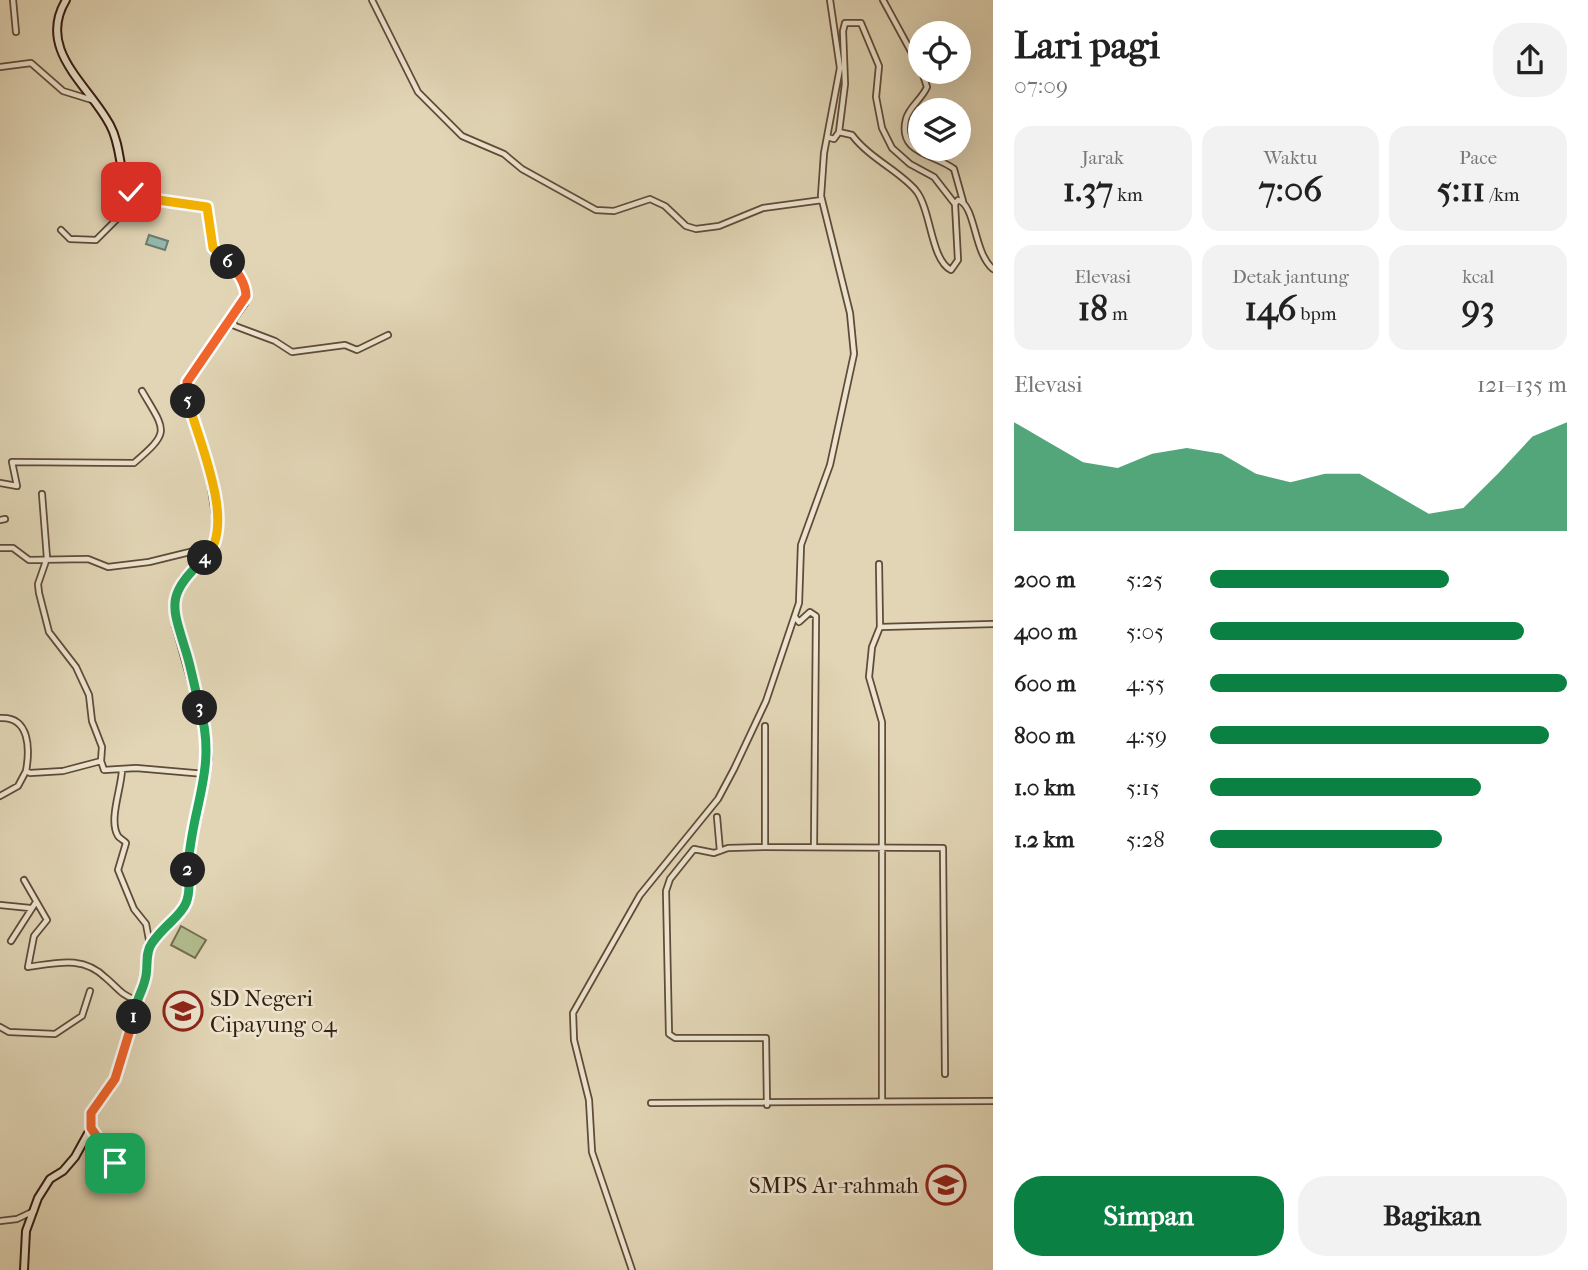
<!DOCTYPE html>
<html lang="id">
<head>
<meta charset="utf-8">
<style>
  body { margin:0; font-family:"IM FELL French Canon",serif; background:#f2f2f2; color:#222; height:100vh; display:flex; flex-direction:column; font-size:26px; white-space:nowrap }
  * { box-sizing:border-box; margin:0 }
  p { font-size:23px; color:#767676 }
  .icon { flex:none; width:38px; height:38px; fill:none; stroke:currentColor; stroke-width:2; stroke-linecap:round; stroke-linejoin:round }
  .map { position:relative; flex:1; overflow:hidden }
  .details { display:flex; flex-direction:column; background:#fff; width:595px }
  .details>* { flex:none }
  .tools { position:absolute; left:908px; top:21px; display:grid; gap:14px }
  .tools a { display:grid; place-items:center; width:63px; height:63px; border-radius:50%; background:#fff; box-shadow:0 7px 28px #0002; font-size:35px }
  .pin { position:absolute; display:grid; place-items:center; width:60px; height:60px; color:#fff; margin:-30px; border-radius:14px; box-shadow:0 4px 10px #0006 }
  .km { position:absolute; width:35px; height:35px; margin:-18px; border-radius:50%; background:#222; color:#fff; font-size:19px; line-height:35px; text-align:center }
  .round { display:grid; place-items:center; flex:none; width:74px; height:74px; border-radius:28px; background:#f2f2f2 }
  .summary { display:flex; align-items:center; justify-content:space-between; height:119px; padding:0 21px }
  h1 { font-size:38px; font-weight:800; line-height:52px }
  .metrics { display:grid; grid-template-columns:repeat(3,1fr); gap:10px; height:119px; padding:7px 21px }
  .metrics div { display:grid; align-content:center; border-radius:18px; background:#f2f2f2; text-align:center }
  .metrics b { font-size:35px; font-weight:800 }
  .metrics small { font-size:19px; font-weight:400 }
  .metrics p { font-size:19px }
  .chart { height:196px; padding:14px 21px }
  .chart p { display:flex; justify-content:space-between }
  .chart svg { width:100%; height:126px; margin-top:7px; fill:#0b8043; opacity:.7 }
  .button { display:flex; gap:14px; margin-top:auto; padding:14px 21px }
  .button a { flex:1; height:80px; border-radius:28px; background:#0b8043; color:#fff; font-size:28px; font-weight:800; line-height:80px; text-align:center }
  .button a+a { background:#f2f2f2; color:#222 }
  ul { padding:0 21px; list-style:none; font-size:23px }
  li { display:grid; grid-template-columns:112px 84px 1fr; align-items:center; height:52px }
  li i { height:18px; border-radius:9px; background:#0b8043 }
  main { display:flex; flex:1; min-height:0 }
  .map>svg:first-child { display:block }
</style>
</head>
<body>
<main>
<div class="map">
<svg width="993" height="1270" viewBox="0 0 993 1270">
  <rect width="100%" height="100%" fill="#e1d5b5"/>
  <filter id="stains"><feTurbulence type="fractalNoise" baseFrequency=".00286" numOctaves="4"/><feColorMatrix values="0 0 0 0 .2 0 0 0 0 .09 0 0 0 0 .02 0 0 0 .5 -.17"/></filter>
  <radialGradient id="worn" r=".72"><stop offset=".6" stop-color="#630" stop-opacity="0"/><stop offset="1" stop-color="#630" stop-opacity=".3"/></radialGradient>
  <path fill="#b2bd8e" stroke="#746d4e" stroke-width="2" d="M181 926 206 940 195 958 171 945Z"/>
  <path fill="#94b9ae" stroke="#6e7b6e" stroke-width="2" d="M149 235 168 241 165 250 146 244Z"/>
  <g fill="none" stroke-linecap="round" stroke-linejoin="round">
    <g stroke="#604b38" stroke-width="8">
      <path id="street" d="M13 0 16 32
        M372 0 418 92 462 136 504 154 522 169 596 210 614 211 650 199 665 206 686 226 696 229 719 226 763 208 822 200
        M883 0 920 68
        M0 67 31 63 63 91 92 100
        M922 72 927 87C922 99 909 107 906 119 897 154 935 154 954 169L963 201
        M839 132 852 135C870 159 903 173 917 192 931 211 931 260 951 270L958 260 955 204 958 200C976 205 973 252 993 269
        M827 137 834 139 839 132 845 84 843 31 845 23H861L879 66 876 97 882 128 892 148 910 164 934 177 955 204
        M61 230 70 239 96 240 122 214 144 198
        M232 320 235 326 275 341 292 352 345 345 357 350 388 335
        M0 483 17 486 12 462 134 463C171 431 166 432 142 391
        M42 494 47 558 38 584 39 593 49 632 76 667 89 695 92 721 102 747 101 761
        M0 520 5 519
        M0 548H13L29 560 88 559 108 567 149 562 206 548 215 542
        M879 564 880 627 993 624
        M795 617 799 622 810 612 816 616 814 847
        M880 627 872 647 869 677 882 722V1101
        M0 718C30 716 30 749 26 771L30 773 63 771 101 761 104 770 136 768 205 774
        M122 769C122 787 108 820 118 836 120 839 124 840 126 843L118 870 134 909 146 924 150 945
        M0 796 18 786 26 771
        M717 817 720 851
        M765 847V726
        M24 880 47 920 34 936 28 967C57 963 83 955 106 978 118 988 121 995 136 1000
        M0 905 30 908
        M11 941 36 902
        M0 1027 9 1032 55 1034 82 1016 90 991
        M651 1103 993 1101
        M767 1105 766 1038H675L669 1034 666 891 670 879 694 849 714 853 728 848 765 847 943 848 945 1074
        M91 1128 115 1163
        M0 1221 17 1219 34 1211
        M632 1270 592 1152 589 1100 574 1040 573 1013 640 895 718 799 734 769 766 701 799 603 801 545 830 465 854 354 850 313 821 196 824 153 840 68 830 0"/>
    </g>
    <g stroke="#351d0f" stroke-width="10">
      <path id="secondary" d="M24 1270 26 1231 38 1198 50 1179 63 1171 75 1157 91 1128 92 1109 116 1076 131 1030 136 1000 145 980 150 945 182 913 189 897V854L208 757 206 732 176 625 175 604 183 579 212 551 218 528 210 474 192 419 186 384 244 303C253 271 222 268 212 247 207 234 211 219 207 207L144 198 127 189C119 169 121 145 110 125 89 85 36 50 66 0"/>
    </g>
    <use href="#street" stroke="#ece4cf" stroke-width="4.5"/>
    <use href="#secondary" stroke="#ece4cf" stroke-width="6"/>
  </g>
  <g fill="none" stroke-linecap="round" stroke-linejoin="round">
    <g stroke="#fff" stroke-width="14">
      <path id="split-1" d="M115 1163 91 1128V1113L115 1079 134 1017"/>
    </g>
    <g stroke="#fff" stroke-width="14">
      <path id="split-2" d="M134 1017C134 1003 142 993 145 980 149 968 144 954 152 943 174 912 194 916 188 870"/>
    </g>
    <g stroke="#fff" stroke-width="14">
      <path id="split-3" d="M188 870C190 810 218 770 200 708"/>
    </g>
    <g stroke="#fff" stroke-width="14">
      <path id="split-4" d="M200 708C195 690 192 672 187 655 172 605 164 597 205 558"/>
    </g>
    <g stroke="#fff" stroke-width="14">
      <path id="split-5" d="M188 401C198 440 238 526 205 558"/>
    </g>
    <g stroke="#fff" stroke-width="14">
      <path id="split-6" d="M188 401 187 382 246 296C246 284 237 270 228 262"/>
    </g>
    <g stroke="#fff" stroke-width="14">
      <path id="split-7" d="M131 192 144 198 207 207 213 248 228 262"/>
    </g>
    <use href="#split-1" stroke="#f0652b" stroke-width="9"/>
    <use href="#split-2" stroke="#22a559" stroke-width="9"/>
    <use href="#split-3" stroke="#22a559" stroke-width="9"/>
    <use href="#split-4" stroke="#22a559" stroke-width="9"/>
    <use href="#split-5" stroke="#f5b400" stroke-width="9"/>
    <use href="#split-6" stroke="#f0652b" stroke-width="9"/>
    <use href="#split-7" stroke="#f5b400" stroke-width="9"/>
  </g>
  <defs>
    <g id="school-ring" transform="scale(2.0125)"><circle r="9.5" fill="#ece4cf" stroke="#8f2418" stroke-width="1.5"/><path d="M0-5L7-2L0 1L-7-2ZM-4 1L0 2.5L4 1V4Q0 6-4 4Z" fill="#8f2418"/></g>
  </defs>
  <g fill-rule="evenodd">
    <use href="#school-ring" x="183" y="1011"/>
    <use href="#school-ring" x="946" y="1185"/>
  </g>
  <g text-anchor="middle" stroke-width="5" stroke-linejoin="round" paint-order="stroke">
    <g font-size="23" fill="#351d0f" stroke="#ece4cf" text-anchor="start">
      <text x="210" y="1006">SD Negeri<tspan x="210" dy="26">Cipayung 04</tspan></text>
      <text x="919" y="1193" text-anchor="end">SMPS Ar-rahmah</text>
    </g>
  </g>
  <rect width="100%" height="100%" filter="url(#stains)"/>
  <rect width="100%" height="100%" fill="url(#worn)"/>
</svg>
<div class="tools">
<a><svg class="icon" aria-label="locate" viewBox="0 0 24 24"><circle cx="12" cy="12" r="6"/><path d="M12 2v4M12 18v4M2 12h4M18 12h4"/></svg></a>
<a><svg class="icon" aria-label="layers" viewBox="0 0 24 24"><path d="M12 4l9 5-9 5-9-5zM3 14l9 5 9-5"/></svg></a>
</div>
<div class="pin" style="left:115px;top:1163px;background:#1e9e55"><svg class="icon" aria-label="arrive" viewBox="0 0 24 24"><path d="M6 21V4h12l-3 4 3 4H6"/></svg></div>
<div class="pin" style="left:131px;top:192px;background:#d93025"><svg class="icon" aria-label="check" viewBox="0 0 24 24"><path d="M5 12l5 5 9-10"/></svg></div>
<b class="km" style="left:134px;top:1017px">1</b>
<b class="km" style="left:188px;top:870px">2</b>
<b class="km" style="left:200px;top:708px">3</b>
<b class="km" style="left:205px;top:558px">4</b>
<b class="km" style="left:188px;top:401px">5</b>
<b class="km" style="left:228px;top:262px">6</b>
</div>
<section class="details">
<div class="summary"><div><h1>Lari pagi</h1><p>07:09</p></div><a class="round"><svg class="icon" aria-label="share" viewBox="0 0 24 24"><path d="M12 15V3M7 8l5-5 5 5M5 13v7h14v-7"/></svg></a></div>
<div class="metrics">
<div><p>Jarak</p><b>1.37<small> km</small></b></div>
<div><p>Waktu</p><b>7:06</b></div>
<div><p>Pace</p><b>5:11<small> /km</small></b></div>
</div>
<div class="metrics">
<div><p>Elevasi</p><b>18<small> m</small></b></div>
<div><p>Detak jantung</p><b>146<small> bpm</small></b></div>
<div><p>kcal</p><b>93</b></div>
</div>
<div class="chart"><p><span>Elevasi</span>121–135 m</p>
<svg viewBox="0 0 160 44" preserveAspectRatio="none"><path d="M0 44V6L10 13L20 20L30 22L40 17L50 15L60 17L70 24L80 27L90 24L100 24L110 31L120 38L130 36L140 24L150 11L160 6V44z"/></svg>
</div>
<ul>
<li><b>200 m</b>5:25<i style="width:67%"></i></li>
<li><b>400 m</b>5:05<i style="width:88%"></i></li>
<li><b>600 m</b>4:55<i style="width:100%"></i></li>
<li><b>800 m</b>4:59<i style="width:95%"></i></li>
<li><b>1.0 km</b>5:15<i style="width:76%"></i></li>
<li><b>1.2 km</b>5:28<i style="width:65%"></i></li>
</ul>
<div class="button"><a>Simpan</a><a>Bagikan</a></div>
</section>
</main>
</body>
</html>
